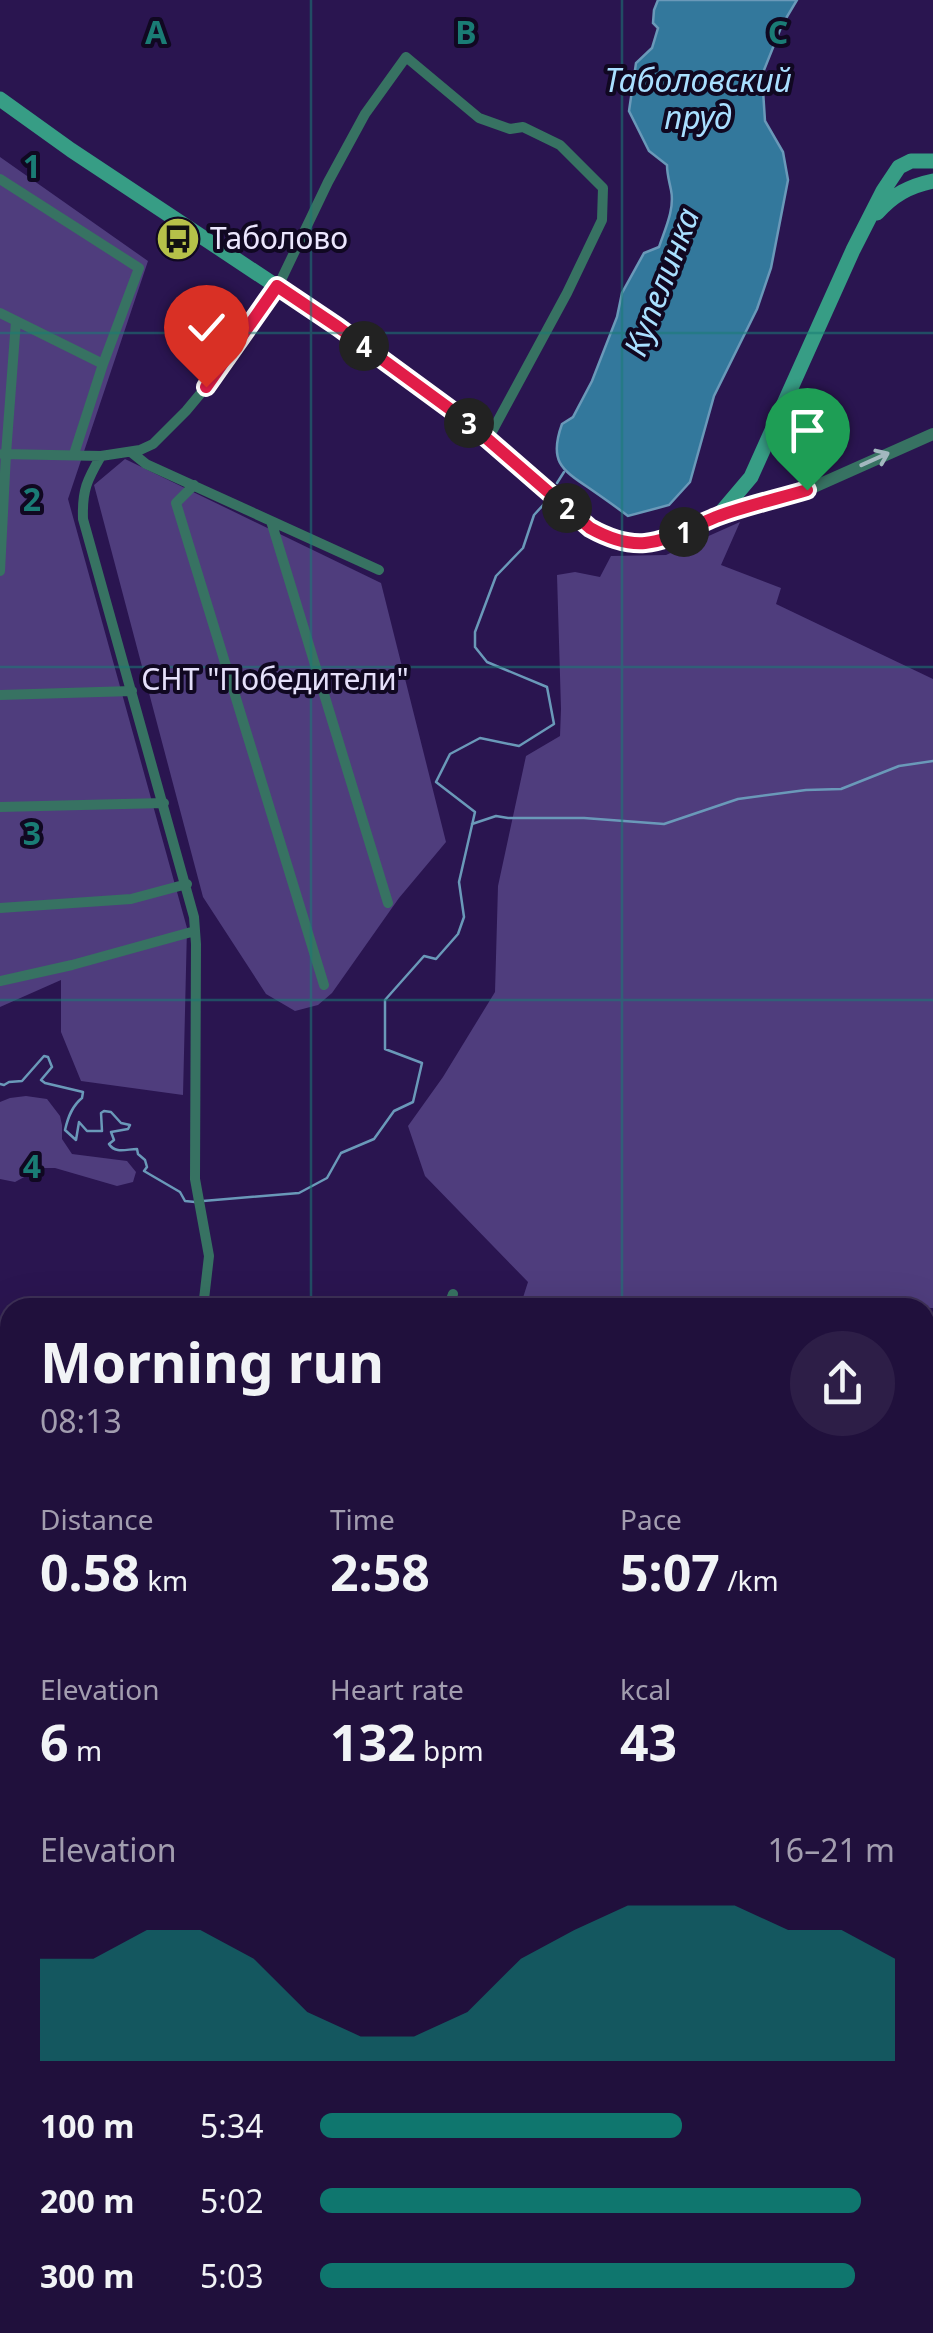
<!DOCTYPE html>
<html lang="en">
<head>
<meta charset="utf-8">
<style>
  body { margin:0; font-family:"Noto Sans",sans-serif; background:#2d1e47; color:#f1f3f6; height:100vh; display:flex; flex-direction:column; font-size:38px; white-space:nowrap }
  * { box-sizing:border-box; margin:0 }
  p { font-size:32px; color:#a29daf }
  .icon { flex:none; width:55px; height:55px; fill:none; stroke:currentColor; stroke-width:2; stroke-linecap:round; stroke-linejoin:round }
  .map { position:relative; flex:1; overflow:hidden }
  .side { position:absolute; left:0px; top:1298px; width:935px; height:1038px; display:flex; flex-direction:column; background:#20103c; border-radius:30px 30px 0 0; box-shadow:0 10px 40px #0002,0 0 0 2px #3d3056 }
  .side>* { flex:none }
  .pin { position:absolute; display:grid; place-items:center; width:85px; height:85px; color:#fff; margin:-102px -42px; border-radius:50% 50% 50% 0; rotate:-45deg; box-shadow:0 0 10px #0007 }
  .pin .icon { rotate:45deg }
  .km { position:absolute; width:50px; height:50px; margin:-25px; border-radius:50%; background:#222; color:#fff; font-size:28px; line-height:50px; text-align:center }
  .round { display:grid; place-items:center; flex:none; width:105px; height:105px; border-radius:52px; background:#2d1e47 }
  .overview { display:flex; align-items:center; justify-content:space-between; height:170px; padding:0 40px }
  h1 { font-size:55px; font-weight:700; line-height:75px }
  .stats { display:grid; grid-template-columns:repeat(3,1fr); gap:15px; height:170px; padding:10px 40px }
  .stats div { display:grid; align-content:center }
  .stats b { font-size:50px; font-weight:700 }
  .stats small { font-size:28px; font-weight:400 }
  .stats p { font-size:28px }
  .chart { height:280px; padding:20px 40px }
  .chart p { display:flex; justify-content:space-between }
  .chart svg { width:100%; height:180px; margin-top:10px; fill:#0f766e; opacity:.7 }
  ul { padding:0 40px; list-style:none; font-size:32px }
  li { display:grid; grid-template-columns:160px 120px 1fr; align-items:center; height:75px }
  li i { height:25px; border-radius:12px; background:#0f766e }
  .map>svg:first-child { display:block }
</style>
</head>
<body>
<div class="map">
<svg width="933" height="2333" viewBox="0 0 933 2333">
  <rect width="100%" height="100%" fill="#2a1550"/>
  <path fill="#4f3d7d" d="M0 157 148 261 68 499 187 928 183 1095 81 1081 61 1032V980L0 1007Z
    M125 459 381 583 446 842 399 898 332 993 318 1005 295 1011 266 994 203 897 94 485Z
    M740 522 721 565 781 588 776 604 933 679V1308L520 1307 528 1282 425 1176 408 1126 443 1077 495 992 498 886 526 756 560 736 561 709 557 575 575 572 600 577 611 556 666 555Z
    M26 1096 47 1099 60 1116 62 1125V1139L72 1154 127 1161 136 1172 133 1182 117 1186 55 1168H41L15 1182 0 1179V1102L10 1098Z"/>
  <path fill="#33789c" stroke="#6a99b9" stroke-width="2.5" d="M658 0H797L782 25 762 75 765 121 783 152 788 180 771 268 757 309 714 396 690 482 669 505 628 516C615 506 602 497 589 488 560 469 549 460 562 424L573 417 592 381 617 317 622 293 644 253 659 247C665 229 675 209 671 190 669 180 667 174 667 165L649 151 629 111 636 63 652 48 658 28 653 23 654 10Z"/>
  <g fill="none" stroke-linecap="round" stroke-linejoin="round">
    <path stroke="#6a99b9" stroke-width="2.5" d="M557 483 564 472
      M472 824 496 816 508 818H584L664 824 738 799 806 790 841 789 899 766 933 761
      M0 1084 4 1085 9 1082 22 1081 44 1056 48 1057 52 1067 41 1080 45 1083 83 1092 82 1098C72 1106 68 1117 65 1130L76 1140 79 1122 87 1131H102L101 1113 104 1111 111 1112 121 1123 130 1125 128 1129 111 1132 114 1140 109 1144C115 1154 127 1149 137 1149L138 1154 145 1160 147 1167 144 1171 180 1192 185 1201 195 1202
      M203 1201 299 1193 327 1178 341 1153 374 1139 394 1111 413 1102 422 1063 385 1049V1000L424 956 436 959 458 934 464 917 459 882 475 812 436 782 450 754 480 738 519 746 554 724 547 687 487 662 475 647V632L496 576 523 548 534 515 544 504"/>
    <path stroke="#377262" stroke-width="10" d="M0 179 139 268 103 364 74 454
      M0 313 103 364
      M131 452 146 464 379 570
      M2 454 101 456
      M194 485 176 503 324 985
      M271 521 388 903
      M0 571 6 454 16 321
      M0 695 132 691
      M0 807 164 803
      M0 908 131 899 187 884
      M0 981 72 965 195 931
      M203 1308 209 1256 195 1179 196 944 194 917 83 519C82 490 87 480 101 456L140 450 153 444 186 411 206 387 237 346 282 278 328 182 365 114 406 57 479 118 510 129 523 127 560 145 603 188 602 220 567 293 488 439
      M448 1308 453 1294
      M925 1636H933
      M0 1751 10 1747"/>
    <path stroke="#377262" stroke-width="12" d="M718 516 807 490 933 434
      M925 1836 933 1837"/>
    <path stroke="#379d85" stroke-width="15" d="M0 99 71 150 338 327 469 423 590 528 613 541 641 544 674 537 718 516 751 477 853 250 883 191 899 167 911 161H933
      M877 213C893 195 909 186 933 181"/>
  </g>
  <defs><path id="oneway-shaft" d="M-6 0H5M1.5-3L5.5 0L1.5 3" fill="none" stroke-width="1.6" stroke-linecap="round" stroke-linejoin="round" transform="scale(2.5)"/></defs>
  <use stroke="#a3b8bf" href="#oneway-shaft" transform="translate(875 459) rotate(-24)"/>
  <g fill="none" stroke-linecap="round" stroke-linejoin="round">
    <g stroke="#fff" stroke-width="20">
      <path id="route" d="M206 387 277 286 338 327 469 423 590 528C644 558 665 538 716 517 745 506 777 499 807 490"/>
    </g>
    <use href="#route" stroke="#e11d48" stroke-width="12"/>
  </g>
  <path fill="none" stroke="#1a7c75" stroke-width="2.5" stroke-opacity="0.55" d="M311 0V1308M622 0V1308M0 333H933M0 667H933M0 1000H933M0 1333H10M925 1333H933M0 1666H10M925 1666H933M0 2000H10M925 2000H933M311 2325V2333M622 2325V2333"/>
  <defs>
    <g id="bus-disc" transform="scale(2.25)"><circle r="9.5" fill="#b6c149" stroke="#100821"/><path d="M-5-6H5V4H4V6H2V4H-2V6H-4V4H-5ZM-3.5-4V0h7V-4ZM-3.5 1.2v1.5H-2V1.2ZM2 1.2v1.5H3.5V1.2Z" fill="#111"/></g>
  </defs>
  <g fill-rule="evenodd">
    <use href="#bus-disc" x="178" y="239"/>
  </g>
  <g text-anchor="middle" stroke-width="8" stroke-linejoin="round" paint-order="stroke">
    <g font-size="30" fill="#ebe6fd" stroke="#100821" text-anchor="start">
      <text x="210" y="249">Таболово</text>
    </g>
    <g font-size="30" fill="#e5e0fa" stroke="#100821">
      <text x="275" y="690">СНТ "Победители"</text>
    </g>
    <g font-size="32" font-style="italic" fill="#a9dfff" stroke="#100821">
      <text x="698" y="92">Таболовский<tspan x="698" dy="37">пруд</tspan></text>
      <text transform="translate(662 282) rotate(-69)" y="11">Купелинка</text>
    </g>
  </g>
  <g font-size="32" text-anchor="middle" font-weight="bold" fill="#1a7c75" stroke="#100821" stroke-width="8" stroke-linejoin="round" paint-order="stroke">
    <text x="156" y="44">A</text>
    <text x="466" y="44">B</text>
    <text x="778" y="44">C</text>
    <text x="32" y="178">1</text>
    <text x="32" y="511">2</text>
    <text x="32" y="845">3</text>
    <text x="32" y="1178">4</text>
  </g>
</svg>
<div class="pin" style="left:807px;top:490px;background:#1e9e55"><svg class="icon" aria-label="arrive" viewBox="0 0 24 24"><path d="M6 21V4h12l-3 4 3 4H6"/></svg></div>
<div class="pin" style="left:206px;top:387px;background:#d93025"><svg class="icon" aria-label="check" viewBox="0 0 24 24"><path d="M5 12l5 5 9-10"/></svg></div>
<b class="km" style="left:684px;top:532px">1</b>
<b class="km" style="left:567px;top:508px">2</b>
<b class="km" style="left:469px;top:423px">3</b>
<b class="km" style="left:364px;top:346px">4</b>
<section class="side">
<div class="overview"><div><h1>Morning run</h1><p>08:13</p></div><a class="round"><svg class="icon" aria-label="share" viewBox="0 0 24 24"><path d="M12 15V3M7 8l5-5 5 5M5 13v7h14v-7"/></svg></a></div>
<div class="stats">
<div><p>Distance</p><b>0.58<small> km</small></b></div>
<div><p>Time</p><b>2:58</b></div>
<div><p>Pace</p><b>5:07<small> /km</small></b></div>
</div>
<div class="stats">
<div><p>Elevation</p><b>6<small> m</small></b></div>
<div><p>Heart rate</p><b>132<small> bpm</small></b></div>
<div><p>kcal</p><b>43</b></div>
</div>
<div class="chart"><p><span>Elevation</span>16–21 m</p>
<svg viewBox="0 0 160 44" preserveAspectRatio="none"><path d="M0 44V19L10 19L20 12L30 12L40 19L50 32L60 38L70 38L80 32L90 19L100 12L110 6L120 6L130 6L140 12L150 12L160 19V44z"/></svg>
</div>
<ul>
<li><b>100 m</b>5:34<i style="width:63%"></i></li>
<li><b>200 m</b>5:02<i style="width:94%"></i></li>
<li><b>300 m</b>5:03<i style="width:93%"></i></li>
</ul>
</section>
</div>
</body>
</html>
